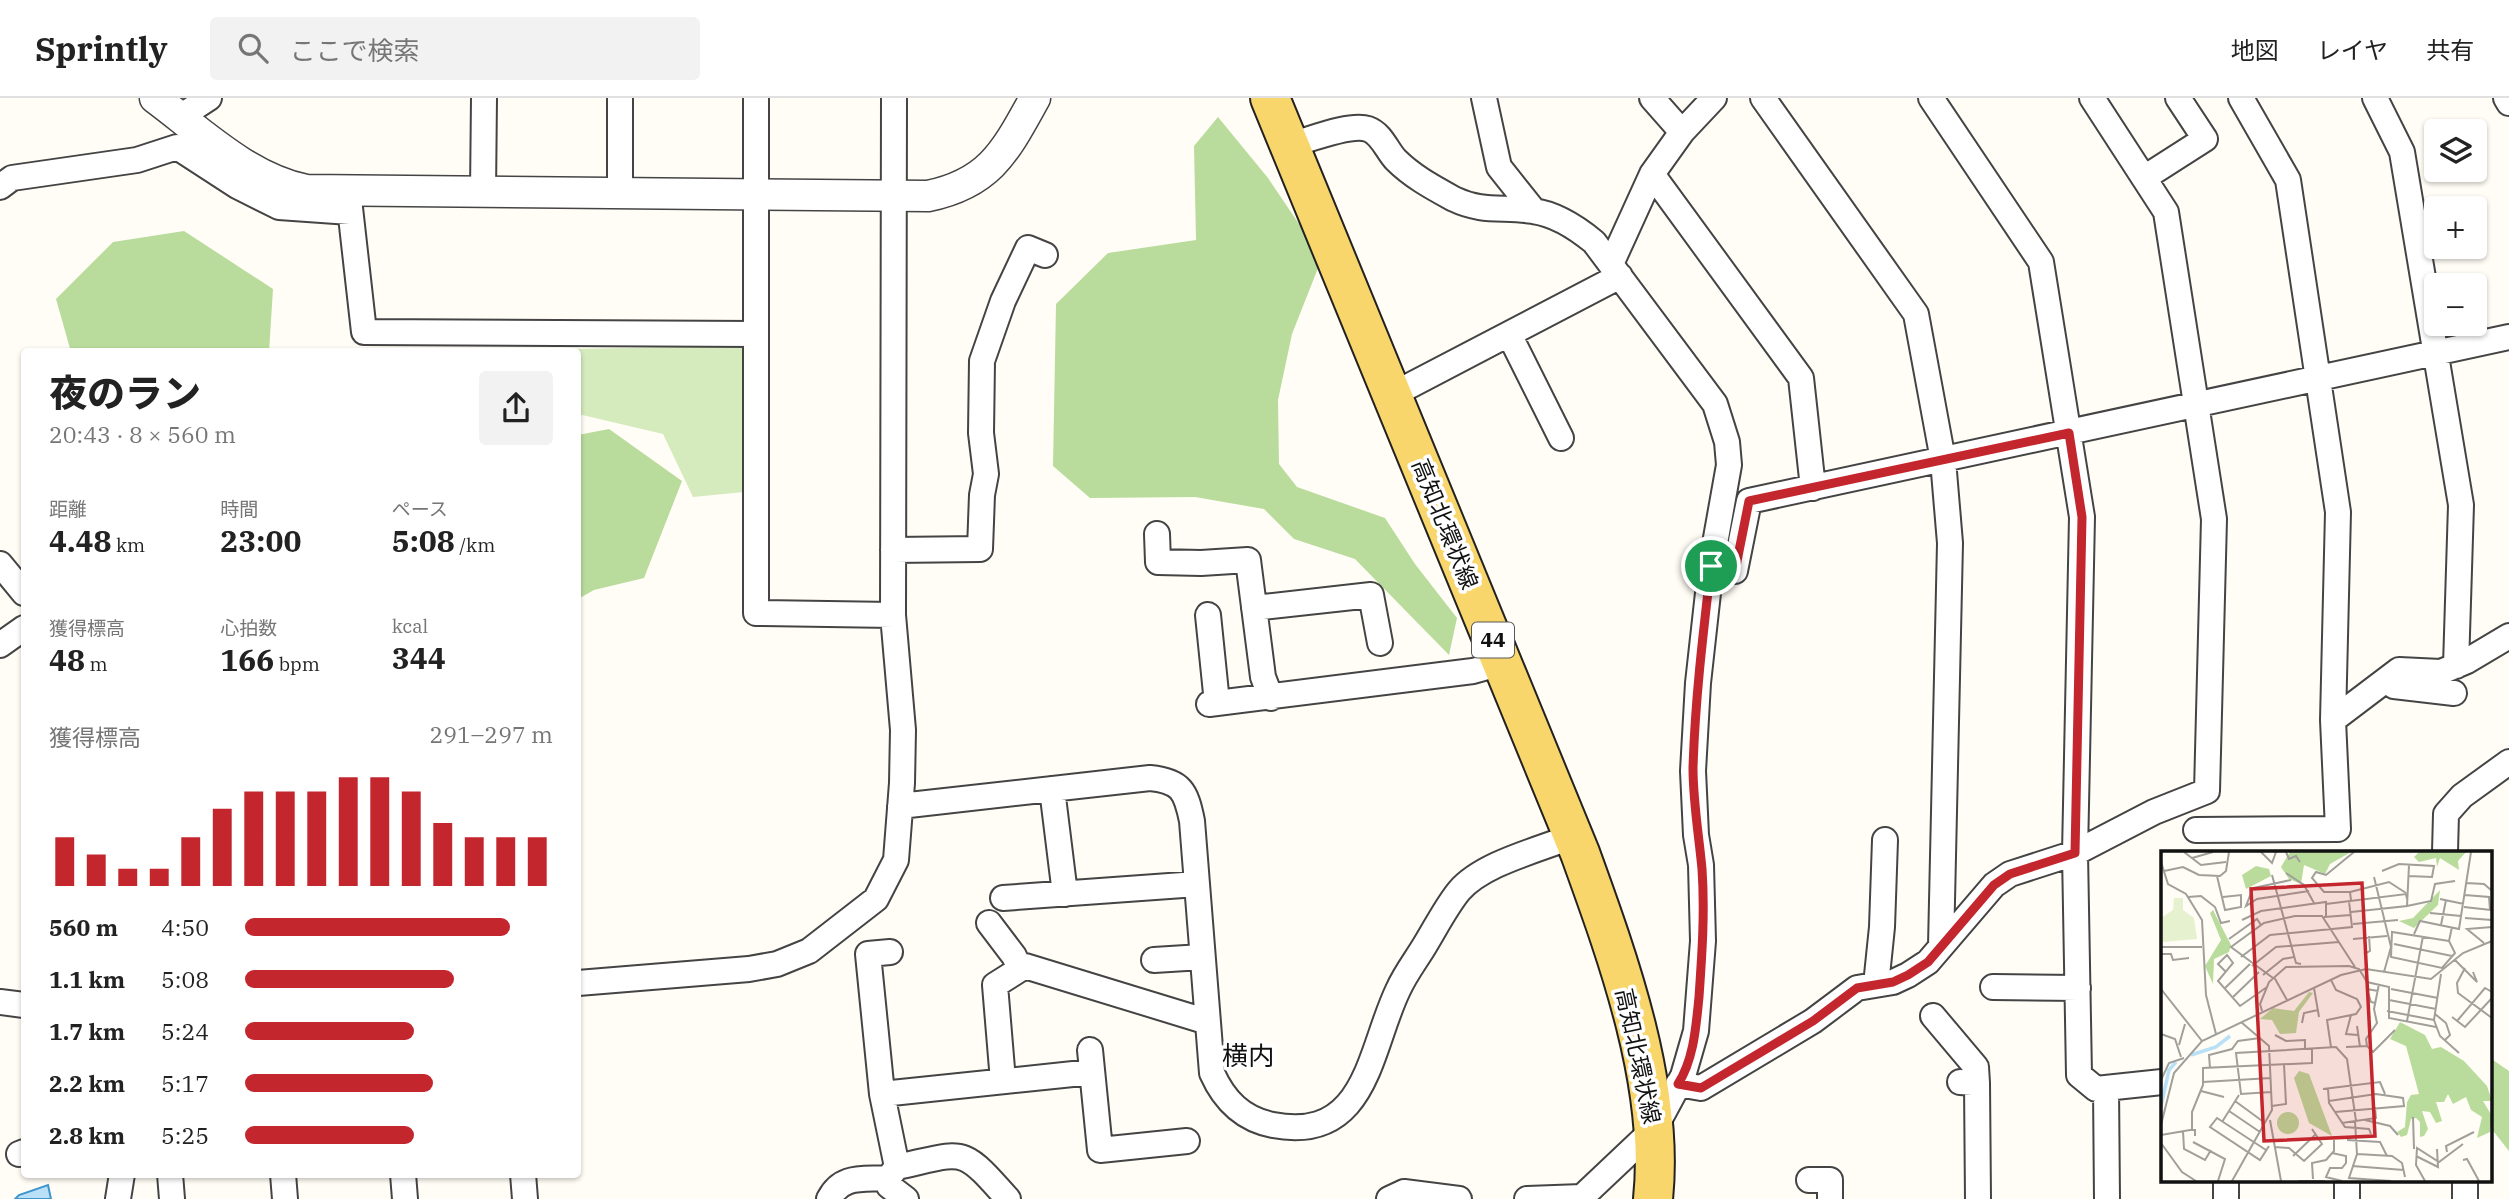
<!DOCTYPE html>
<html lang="ja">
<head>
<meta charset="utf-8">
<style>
  body { margin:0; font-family:"IBM Plex Serif","Noto Sans JP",serif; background:#f2f2f2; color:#222; height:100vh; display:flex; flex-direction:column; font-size:26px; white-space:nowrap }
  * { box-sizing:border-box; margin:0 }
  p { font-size:23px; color:#767676 }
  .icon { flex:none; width:38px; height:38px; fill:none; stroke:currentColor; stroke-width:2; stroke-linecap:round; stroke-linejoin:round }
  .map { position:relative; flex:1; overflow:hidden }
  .sheet { position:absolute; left:21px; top:250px; width:560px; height:830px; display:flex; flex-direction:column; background:#fff; border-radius:7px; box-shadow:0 2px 5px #0004 }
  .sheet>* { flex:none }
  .buttons { position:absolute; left:2424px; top:21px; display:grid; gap:14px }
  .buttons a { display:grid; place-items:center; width:63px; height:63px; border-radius:7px; background:#fff; box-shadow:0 2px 5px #0004; font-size:35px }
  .pin { position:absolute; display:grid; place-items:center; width:60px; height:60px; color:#fff; margin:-30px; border:4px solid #fff; border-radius:50%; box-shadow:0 2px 7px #0007 }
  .round { display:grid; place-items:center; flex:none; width:74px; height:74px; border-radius:7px; background:#f2f2f2 }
  .head { display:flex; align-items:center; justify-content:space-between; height:119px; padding:0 28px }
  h1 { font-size:38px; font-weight:800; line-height:52px }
  .stats { display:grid; grid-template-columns:repeat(3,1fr); gap:10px; height:119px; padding:7px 28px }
  .stats div { display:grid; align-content:center }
  .stats b { font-size:30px; font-weight:800 }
  .stats small { font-size:19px; font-weight:400 }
  .stats p { font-size:19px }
  .chart { height:196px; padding:14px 28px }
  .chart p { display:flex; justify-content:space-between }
  .chart svg { width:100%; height:126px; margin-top:7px; stroke:#c4262e; stroke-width:6 }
  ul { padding:0 28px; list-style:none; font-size:23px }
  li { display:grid; grid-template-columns:112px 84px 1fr; align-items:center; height:52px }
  li i { height:18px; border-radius:9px; background:#c4262e }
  header { display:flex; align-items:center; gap:42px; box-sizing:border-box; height:98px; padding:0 35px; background:#fff; border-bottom:2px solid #e0e0e0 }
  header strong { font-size:33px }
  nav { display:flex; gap:38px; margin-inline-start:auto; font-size:24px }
  .search { width:490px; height:63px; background:#f2f2f2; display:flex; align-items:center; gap:18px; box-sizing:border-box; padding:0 24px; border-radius:7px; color:#767676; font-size:26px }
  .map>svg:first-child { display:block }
</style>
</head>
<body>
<header>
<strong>Sprintly</strong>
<div class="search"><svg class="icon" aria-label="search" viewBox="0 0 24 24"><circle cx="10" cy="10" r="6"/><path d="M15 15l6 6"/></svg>ここで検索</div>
<nav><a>地図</a><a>レイヤ</a><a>共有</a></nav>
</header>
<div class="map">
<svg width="2509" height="1101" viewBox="0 0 2509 1101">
  <rect width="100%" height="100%" fill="#fffdf5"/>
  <path fill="#d5ebbd" d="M744 248V394L693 399 663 336 578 316V254L513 252Z"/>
  <path fill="#b9dc9c" d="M1218 19 1268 80 1322 160 1292 236 1278 302 1279 366 1297 389 1385 420 1415 466 1457 520 1449 557 1355 461 1294 441 1264 411 1195 399 1090 400 1053 368 1056 206 1108 155 1196 142 1194 48Z
    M184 133 273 191 269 254H71L56 201 113 144Z
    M609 331 682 383 644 480 594 492 578 501V337Z
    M2490 960 2509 973V1053L2490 1029Z"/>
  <path fill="#b9e0f7" stroke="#3f96cf" stroke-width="2" d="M48 1087 51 1101H15L19 1097Z"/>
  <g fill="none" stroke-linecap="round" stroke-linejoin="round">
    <g stroke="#444" stroke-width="28">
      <path id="minor" d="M620 0V95
        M756 0V515L893 517
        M1484 0 1499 69 1534 113
        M1652 0 1682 34
        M1763 0 1916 216 1943 362 1950 445 1941 848
        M1931 0 2041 164 2082 419 2075 755 2079 977 2096 991 2162 984
        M2375 0 2402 54 2461 407 2456 568
        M2506 0 2509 5
        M180 19 209 0
        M1290 47C1309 42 1350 25 1368 31 1382 36 1387 53 1396 62 1413 79 1434 90 1454 101 1483 115 1504 108 1533 113 1556 116 1577 130 1594 144L1715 306 1727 344 1729 367 1711 468 1698 585 1693 673 1696 737 1701 767 1703 843 1696 933 1683 978 1655 1030 1582 1099 1527 1101
        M1652 76 1801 280 1813 390
        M2144 80 2205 41 2178 0
        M0 89 12 80 137 62 177 49 237 88 279 109 350 114
        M348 92 364 234 755 236
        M483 94 484 0
        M1611 166 1652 76 1682 34 1714 0
        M1509 236 1561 340
        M1392 297 1620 178
        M1157 436 1158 464 1201 465 1248 462 1263 579 1271 600
        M893 452 980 451 982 397 986 376 981 335 982 263 1003 203 1028 150 1045 157
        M0 466 24 495
        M1711 468 1735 473 1749 403 2509 239
        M1254 510 1371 497 1380 545
        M1208 517 1217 605
        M0 547 24 530
        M2394 588 2454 595
        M1209 606 1473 573 1502 565
        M2333 622 2399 572 2441 574 2467 563 2509 538
        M1052 691 1065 796
        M900 708 1150 680C1181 683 1186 693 1192 723L1212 975C1224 1002 1242 1021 1273 1027 1367 1045 1369 952 1398 892 1405 876 1416 862 1425 847 1436 829 1446 809 1459 793 1483 765 1539 752 1573 738
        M2196 732 2338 731 2333 622 2338 414 2288 82 2241 0
        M2445 754 2446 716 2462 698 2509 664
        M1003 800 1197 786
        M989 825 1014 858 1020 871
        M890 854 868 856 882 996 897 1069C966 1054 960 1047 1008 1101
        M1154 862 1202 859
        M578 885 749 871 777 866 809 853 876 801 896 762 902 685 903 632 893 517 894 0
        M1876 887 1882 829 1885 742
        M1993 889 2078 890
        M0 904 24 907
        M1933 918 1976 969 1977 985
        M1090 952 1100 1052 1187 1043
        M1003 983 995 887 1025 868 1208 924
        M1960 984 1977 985 1978 1101
        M1678 986 1701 990 1813 923 1857 890 1893 884 1908 877 1928 864 1994 787 2010 776 2075 755 2154 714 2207 693 2214 421 2166 114 2092 0
        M2106 990 2107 1101
        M882 996 1092 974
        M19 1056 24 1054
        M170 1076 172 1101
        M283 1076 285 1101
        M403 1076 405 1101
        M523 1076 525 1101
        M888 1080 889 1088 906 1101
        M1809 1082H1830V1101
        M2226 1082V1101
        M2347 1082V1101
        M2465 1082V1101
        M118 1101 122 1076
        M829 1101C842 1076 863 1082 888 1080L897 1069
        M1389 1101 1404 1094 1459 1101"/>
    </g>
    <g stroke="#444" stroke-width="33">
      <path id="tertiary" d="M155 0C202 35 248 80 306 92L928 98C991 85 1006 52 1035 0"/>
    </g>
    <g stroke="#222" stroke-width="42">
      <path id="primary" d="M1270 0 1580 755C1618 860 1665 988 1653 1101"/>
    </g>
    <use href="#minor" stroke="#fff" stroke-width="24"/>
    <use href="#tertiary" stroke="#fff" stroke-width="30"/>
    <use href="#primary" stroke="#f9d66b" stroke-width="38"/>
  </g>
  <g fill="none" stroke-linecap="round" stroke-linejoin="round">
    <g stroke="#fff" stroke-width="14">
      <path id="route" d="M2069 335 2082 419 2075 755 2010 776 1994 787 1928 864 1908 877 1893 884 1857 890 1813 923 1701 990 1678 986C1694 961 1696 928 1699 899 1702 856 1705 814 1702 771 1699 738 1693 704 1693 670 1695 603 1703 536 1711 468L1735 473 1749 403Z"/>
    </g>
    <use href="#route" stroke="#c4262e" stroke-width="9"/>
  </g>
  <g text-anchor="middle" stroke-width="7" stroke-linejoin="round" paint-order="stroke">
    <rect fill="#fff" stroke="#585858" stroke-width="2" x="1472" y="524.5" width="42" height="35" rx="5"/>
    <g font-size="21" font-weight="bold" fill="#111">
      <text x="1493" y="549">44</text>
    </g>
    <g font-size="23" fill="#111" stroke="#fff">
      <text transform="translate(1445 426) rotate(68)" y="8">高知北環状線</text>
      <text transform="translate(1638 958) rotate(78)" y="8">高知北環状線</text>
    </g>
    <g font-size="26" fill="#111" stroke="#fff">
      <text x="1248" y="967">横内</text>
    </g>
  </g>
  <g transform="translate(2161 753)">
    <rect width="331" height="331" fill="#fffdf5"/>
    <path d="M129 1H190L169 13 164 23 143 14 140 33 128 28 120 16ZM258 1H305L297 10 298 19 279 7 276 16 275 7 258 11 253 6ZM95 15 108 18 110 25 85 38 81 24ZM279 39 277 54 253 77 238 70 252 67ZM52 59 70 94 68 101 53 108 52 133 44 115 60 89 49 62ZM148 141 152 142 138 161 135 182 119 183 111 169 99 168 112 157 133 160ZM239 171 264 184 271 198 280 196 303 210 326 235 331 250H322L331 265 329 281 316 287 321 266 310 259 305 246 292 253 287 243 283 251H275L281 270 275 272 269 261 261 260 267 278 263 285 259 286V271L255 267 250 268 246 284 240 286 236 281 244 276 246 251 250 244 258 243 245 195 229 188ZM138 220 148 223 171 285 148 272 133 227ZM116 272a11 11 0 1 1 22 0a11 11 0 1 1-22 0Z" fill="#b9dc9c"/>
    <path d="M13 47H22V59L33 67 36 88 2 91 0 67 12 59Z" fill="#e6f2cf"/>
    <path fill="none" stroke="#b9e0f7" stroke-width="3.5" d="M30 204 55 196 69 185M0 255 8 219 15 211"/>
    <path fill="none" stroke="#a09f9a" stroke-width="2" d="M23 1 40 14 65 11M100 1 111 12 115 1M125 1 128 8 135 5 139 11M31 7 52 1M0 11 7 33 25 43 41 69 45 144 55 183M3 20 22 16 38 24 59 25 65 20 68 1M221 20 238 13 273 15 271 26 247 25M125 22 143 34 153 52M111 24 135 112 140 113M56 25 64 59 80 56V44L62 46M213 26 230 96 223 121M130 29 92 37 85 55 96 48 148 40M305 32 323 33 330 39M189 41 228 31 245 42M304 44 328 46 329 59M27 46 40 45 54 56 60 72 69 70M279 48 303 53M190 49 189 41H163L151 27 155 21 165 24 193 1M165 53 245 43 246 48M246 55 270 50 274 33 294 30M303 56 330 59M190 61 246 55 248 14M269 62 300 65M163 66 190 64M304 67 331 69M81 69 100 60 165 51V66M192 73 237 69M280 74 285 49M253 83 259 70 298 78 310 1M68 88 96 68 100 74M192 88 226 85M288 90 231 81 230 106 281 117 294 102 288 90 291 76M323 92 306 78 331 76M233 93 291 105M0 96H41M0 103H10L12 109 28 107M203 103 209 100 208 85M80 106 109 84 191 76 188 50M294 109 316 131 312 121M91 115 115 96 178 91M304 117 296 132 297 142 331 167M64 120 57 113 66 104 72 112 57 130 79 155 106 136M280 123 273 169 279 185 298 202M102 124 122 108 133 106M113 126 126 149M112 127 70 96 103 72 134 65H161L194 116M170 129 175 139 196 148 200 156 195 163 166 169 170 196M153 137 158 166M0 138 41 190M63 138 89 113M230 138 277 147M71 147 98 121M228 149 275 158M214 152 210 151 206 138 217 140M101 160 99 153 108 131 125 116 188 115 198 118 206 131 228 136V167L275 176M226 160 273 169M274 163 285 172 289 184 284 189M190 164 185 183 197 184M291 166 304 176 331 147M246 170 262 85M296 170 324 137 331 141M141 172 143 162 157 159M196 175 199 196M0 183 14 188 20 206M114 184 125 190 144 189V198M18 194 24 173M206 195 212 201 234 179M185 196 206 195 205 188 216 172 213 158 218 133M49 217 48 204 71 198 77 190 99 187M0 229 8 212 23 207M42 231 110 227M162 238 219 231 224 243M167 238 168 252 184 276 208 278 210 283M40 240 63 246M110 241 80 243 75 202 175 196 186 208 195 270M74 250 104 272M168 250 215 243 242 247 243 255 174 261M111 255 125 253 123 213M68 260 99 281M252 266 253 298M109 269 120 330M204 269 229 275 237 284M194 270 196 303 188 327 230 330M61 271 78 244M181 272 215 267 214 256M0 274 13 222 41 190 180 124 205 118 270 128 302 102 331 90M31 279V261L42 234V217L151 212V198M22 280 23 298 44 309 50 299M0 284 29 279H34V285M186 289 219 291 226 305M32 291 64 308 57 330M0 292 21 321 35 330M114 296 128 297 143 310 161 293 151 278M105 299 56 267 49 276 99 309 108 295M286 301 285 295 313 281M171 302 185 305V312L181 317H169L165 326 181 330M196 303 231 305 241 312 244 326M132 305 155 283M255 305 277 316 276 298M302 309 306 308 318 330M191 315 243 319M152 328 151 312 165 309 173 300V289M71 330 111 259 108 195 80 171M137 330H164M264 330 255 314 256 297 278 311 302 293"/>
    <path fill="#c4262e" fill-opacity="0.15" stroke="#c4262e" stroke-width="3.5" d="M201 32 214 285 103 290 90 38Z"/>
    <rect width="331" height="331" fill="none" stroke="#111" stroke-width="3.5"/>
  </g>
</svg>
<div class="buttons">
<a><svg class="icon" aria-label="layers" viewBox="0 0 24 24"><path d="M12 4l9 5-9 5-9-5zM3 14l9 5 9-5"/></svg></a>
<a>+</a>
<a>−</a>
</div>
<div class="pin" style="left:1711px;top:468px;background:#1e9e55"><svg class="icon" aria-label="arrive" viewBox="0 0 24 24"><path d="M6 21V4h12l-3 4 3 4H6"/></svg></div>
<section class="sheet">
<div class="head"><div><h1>夜のラン</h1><p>20:43 · 8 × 560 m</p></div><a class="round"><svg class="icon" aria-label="share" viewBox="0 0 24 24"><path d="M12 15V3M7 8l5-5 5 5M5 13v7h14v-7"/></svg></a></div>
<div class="stats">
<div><p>距離</p><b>4.48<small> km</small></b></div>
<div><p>時間</p><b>23:00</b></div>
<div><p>ペース</p><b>5:08<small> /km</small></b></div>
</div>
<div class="stats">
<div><p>獲得標高</p><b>48<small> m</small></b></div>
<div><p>心拍数</p><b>166<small> bpm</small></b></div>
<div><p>kcal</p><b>344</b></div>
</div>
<div class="chart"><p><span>獲得標高</span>291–297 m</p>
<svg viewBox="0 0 160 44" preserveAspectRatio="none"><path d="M5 44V27M15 44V33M25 44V38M35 44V38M45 44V27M55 44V17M65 44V11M75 44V11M85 44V11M95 44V6M105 44V6M115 44V11M125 44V22M135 44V27M145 44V27M155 44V27"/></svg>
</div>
<ul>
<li><b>560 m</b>4:50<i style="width:86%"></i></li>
<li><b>1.1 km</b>5:08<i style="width:68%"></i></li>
<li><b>1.7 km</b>5:24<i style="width:55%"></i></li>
<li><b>2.2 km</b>5:17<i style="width:61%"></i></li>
<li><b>2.8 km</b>5:25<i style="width:55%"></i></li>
</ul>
</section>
</div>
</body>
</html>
